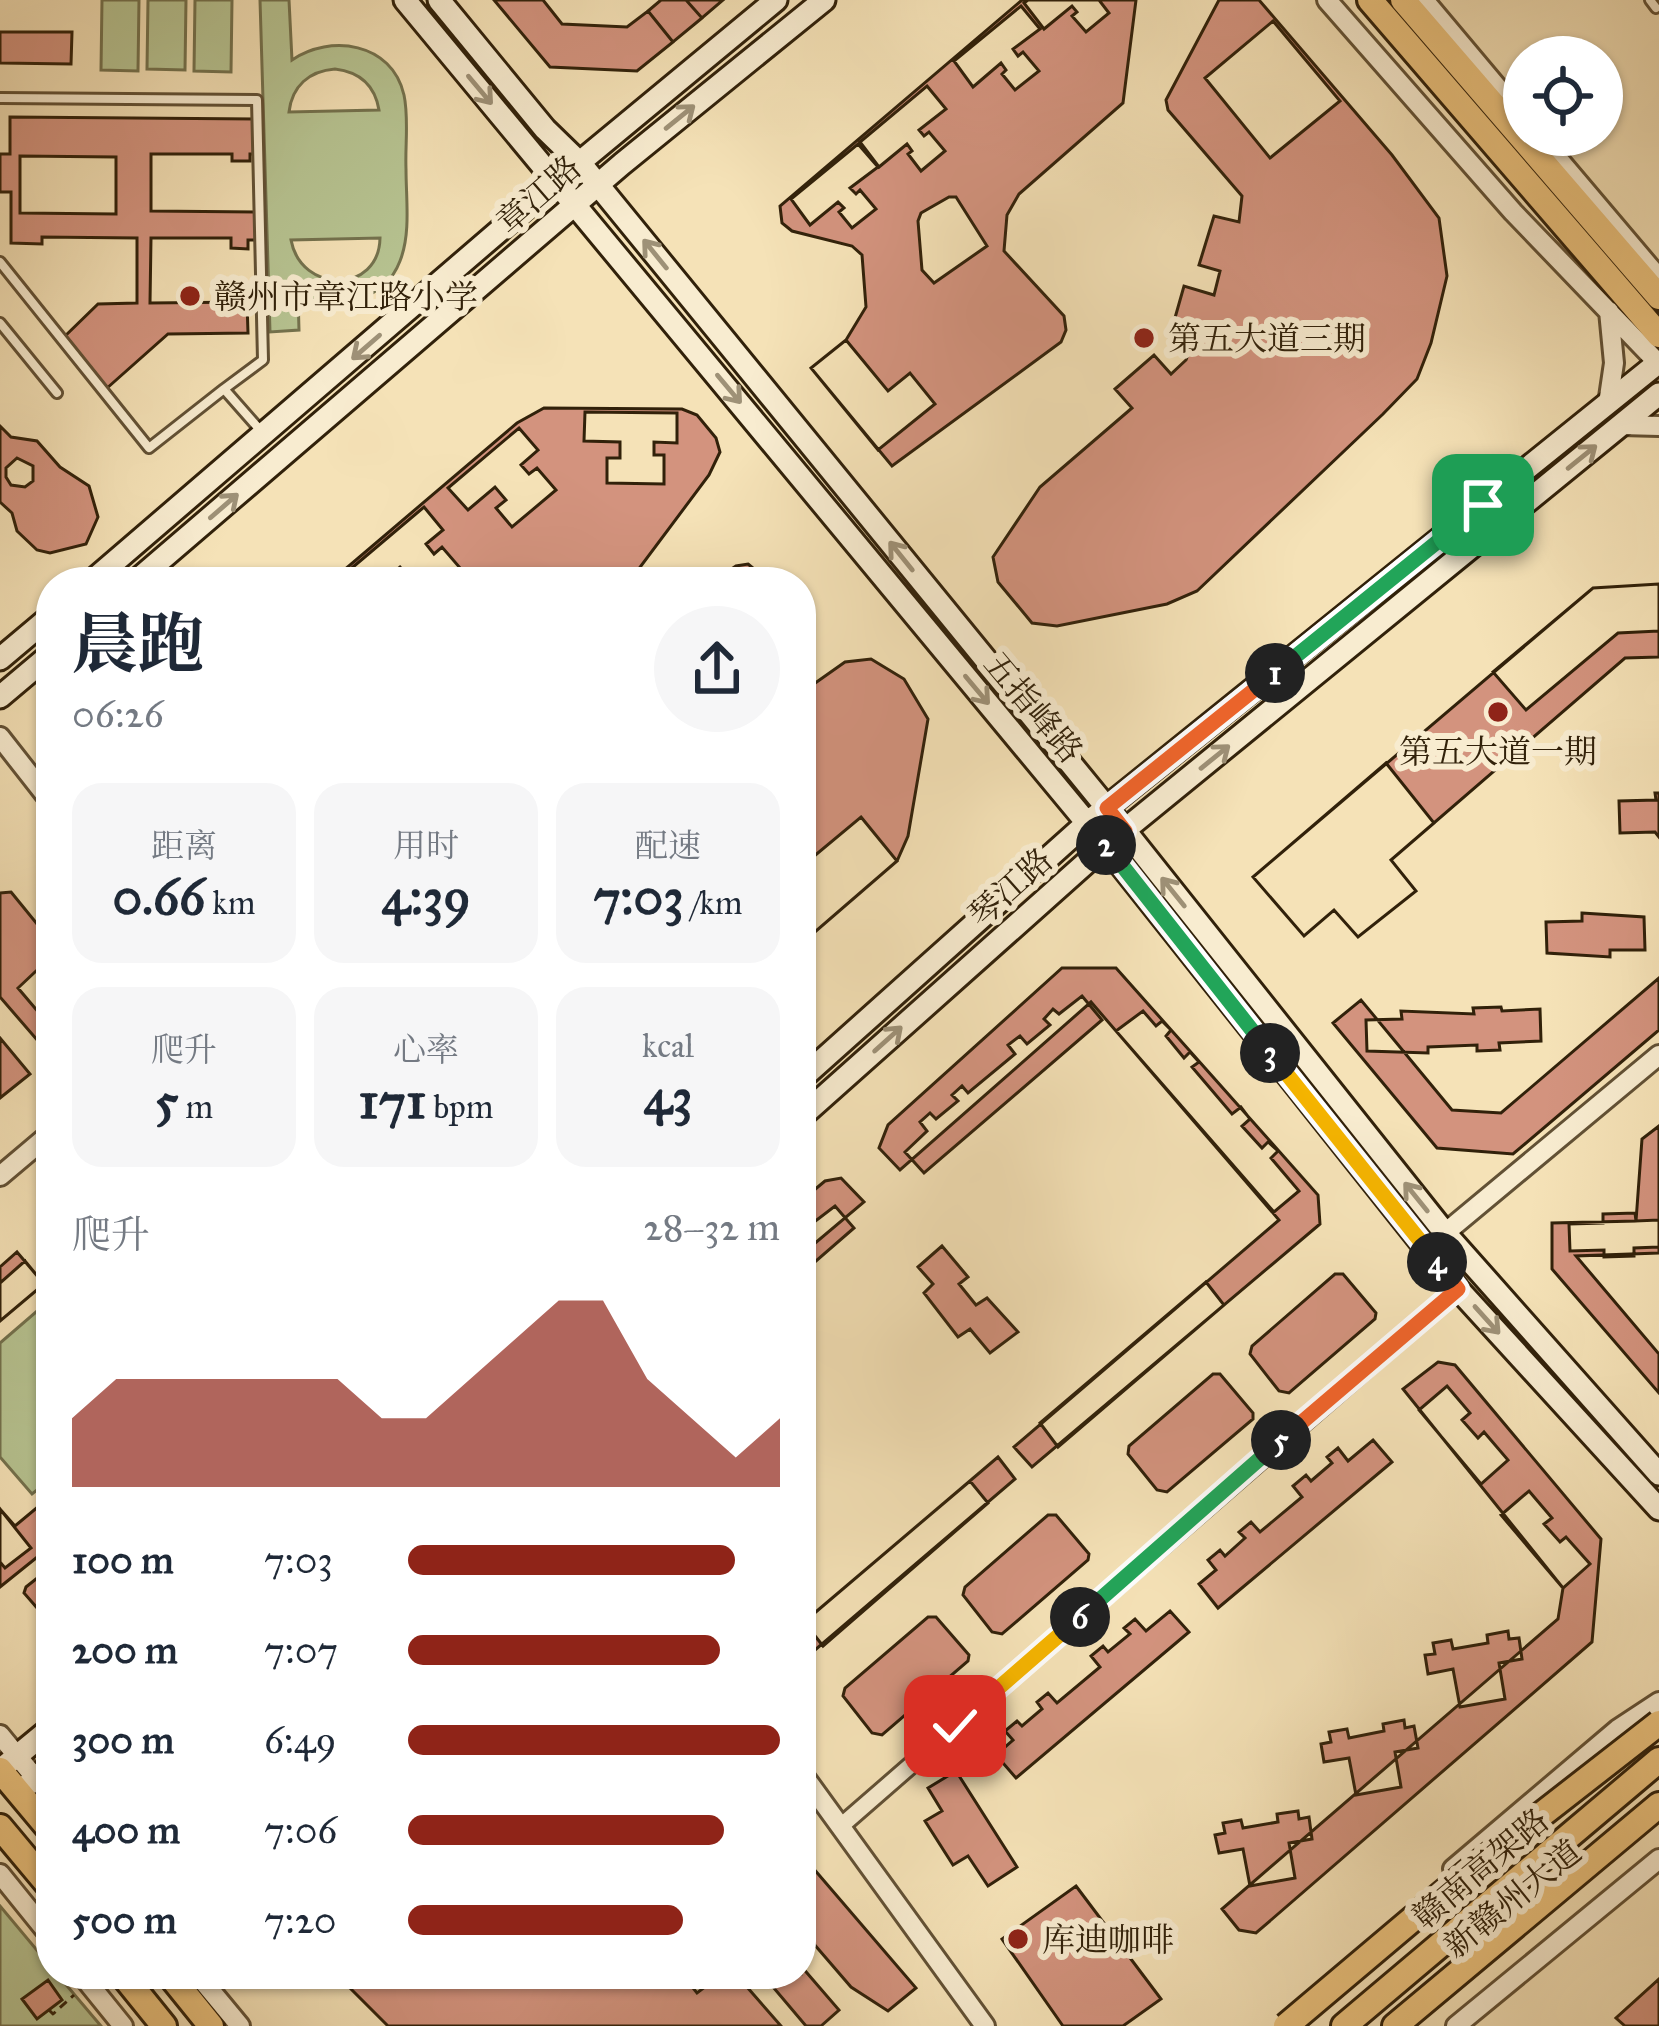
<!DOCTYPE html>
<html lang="zh">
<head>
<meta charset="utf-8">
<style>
  body { margin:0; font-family:"IM FELL Great Primer","Noto Serif SC",serif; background:#f6f6f7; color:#1f2937; height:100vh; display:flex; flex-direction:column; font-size:45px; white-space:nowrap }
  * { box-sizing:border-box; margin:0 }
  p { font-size:39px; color:#747a83 }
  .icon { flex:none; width:66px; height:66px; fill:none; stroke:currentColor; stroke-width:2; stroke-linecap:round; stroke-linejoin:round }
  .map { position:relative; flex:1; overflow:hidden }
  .sheet { position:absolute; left:36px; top:567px; width:780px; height:1422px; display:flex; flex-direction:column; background:#fff; border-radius:48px; box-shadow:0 3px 9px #0004 }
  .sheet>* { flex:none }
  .controls { position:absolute; left:1503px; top:36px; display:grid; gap:24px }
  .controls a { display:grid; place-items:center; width:120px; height:120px; border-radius:50%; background:#fff; box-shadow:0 3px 9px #0004; font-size:60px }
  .pin { position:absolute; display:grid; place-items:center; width:102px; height:102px; color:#fff; margin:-51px; border-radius:24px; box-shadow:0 6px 18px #0006 }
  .km { position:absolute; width:60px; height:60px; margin:-30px; border-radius:50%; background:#222; color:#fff; font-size:33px; line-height:60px; text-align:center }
  .round { display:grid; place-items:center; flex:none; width:126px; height:126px; border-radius:63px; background:#f6f6f7 }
  .summary { display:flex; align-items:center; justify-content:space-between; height:204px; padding:0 36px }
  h1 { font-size:66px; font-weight:700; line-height:90px }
  .metrics { display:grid; grid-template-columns:repeat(3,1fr); gap:18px; height:204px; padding:12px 36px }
  .metrics div { display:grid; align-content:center; border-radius:30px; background:#f6f6f7; text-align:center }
  .metrics b { font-size:51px; font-weight:700 }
  .metrics small { font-size:33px; font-weight:400 }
  .metrics p { font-size:33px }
  .chart { height:336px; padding:24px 36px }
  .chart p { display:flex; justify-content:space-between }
  .chart svg { width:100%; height:216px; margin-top:12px; fill:#8f2418; opacity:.7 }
  ul { padding:0 36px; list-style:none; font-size:39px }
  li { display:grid; grid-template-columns:192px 144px 1fr; align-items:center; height:90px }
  li i { height:30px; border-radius:15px; background:#8f2418 }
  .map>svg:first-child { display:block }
</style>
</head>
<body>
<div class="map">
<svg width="1659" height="2026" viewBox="0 0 1659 2026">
  <rect width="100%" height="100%" fill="#f5e2b7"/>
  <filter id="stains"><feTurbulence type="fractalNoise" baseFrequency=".00167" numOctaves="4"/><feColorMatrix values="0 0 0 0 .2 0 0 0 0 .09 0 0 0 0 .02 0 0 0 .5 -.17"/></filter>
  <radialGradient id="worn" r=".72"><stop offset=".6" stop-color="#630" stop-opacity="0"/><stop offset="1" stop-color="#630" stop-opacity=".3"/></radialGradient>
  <path fill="#b7c492" stroke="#74724e" stroke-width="3" fill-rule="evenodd" d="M102 0H139L138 71 101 70Z
    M148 0H186L185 70 147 69Z
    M195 0H232L231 72 194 71Z
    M260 0H289L292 60C330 34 392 42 404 95 409 118 405 145 406 169 406 199 411 233 400 261 384 303 334 310 298 294L299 330 270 332ZM335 69C360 72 375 86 379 110L289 112C292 86 309 71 335 69ZM380 238C379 294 301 294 291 240Z
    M51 1299V1479L32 1494 0 1457V1343Z
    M0 1906 51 1967V1974H57L101 2026H0Z"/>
  <path fill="#d3937e" stroke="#31210a" stroke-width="3" fill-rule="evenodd" d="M494 0H543L562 24 627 27 648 11 673 42 637 71 550 67Z
    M661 0H686L702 18 673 42 648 11Z
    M686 0H723L702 18Z
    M1022 0H1136L1123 103 1019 194 1007 215 1004 251 1064 316 1066 330 1061 342 892 466 811 368 846 340 866 307 862 255 852 246 792 231 782 223 780 206ZM949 197H956L987 246 934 283 922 270 918 221 921 213Z
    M1028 0H1099L1109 13 1086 32 1072 16 1077 12 1072 6 1044 29 1024 3Z
    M1219 0H1259L1392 155 1439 218 1447 276 1431 343 1417 379 1383 414 1197 591 1167 604 1057 626 1032 623 998 582 993 557 1040 487 1132 408 1115 389 1154 355 1171 374 1186 360 1192 345 1169 339 1184 286 1214 295 1220 271 1199 265 1214 216 1239 222 1242 196 1168 110 1166 100Z
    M1021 6 1040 29 1013 49 1018 56 1023 52 1039 71 1015 90 1002 74 1006 70 1001 63 973 87 954 61Z
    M1273 21 1340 101 1270 158 1205 78Z
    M0 32H72L71 64 0 63Z
    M927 86 946 109 919 130 924 136 929 132 945 151 921 171 908 154 912 151 907 144 879 167 860 142Z
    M10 117 256 119 255 154H250V161H232V154H151V211L258 212V240H248V249L231 248V238H151L150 303 247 302 248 333 168 334 106 389 62 339 98 304 137 303V238L42 237V244L11 243V192H0V154H10ZM20 156 116 157V214L20 213Z
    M858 144 878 167 850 188 856 194 860 190 876 209 852 228 839 212 844 208 838 202 810 225 791 199Z
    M846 340 888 391 910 373 935 404 878 450 811 368Z
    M544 408 682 409 697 415 716 438 720 452 709 475 629 582H330L517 423Z
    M585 412 677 413V443L654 442V455H664V484L607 483V458H620V442L584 441Z
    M0 426 11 437 37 441 60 467 89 486 98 517 86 544 50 553 37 550 17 531 12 513 0 502ZM17 458 33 466V481L25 487 11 485 6 477V468Z
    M519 428 538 450 521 465 529 474 537 468 556 490 512 527 496 508 506 500 495 487 468 510 448 488Z
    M424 507 443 530 426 544 434 554 442 547 461 569 446 582H407L411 579 400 567 382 582H366L353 567Z
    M748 564 770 582H712L736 566Z
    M1659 584V657L1625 658 1391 860 1416 891 1358 937 1334 910 1304 936 1253 877 1593 588Z
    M1659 584V631L1618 633 1526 710 1493 672 1593 588Z
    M871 659 904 679 928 719 908 836 897 861 801 944V693L845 662Z
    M1386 763 1434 823 1391 860 1416 891 1358 937 1334 910 1304 936 1253 877Z
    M1655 793H1659V837L1655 832 1620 833 1619 801 1656 800Z
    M861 817 897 861 801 944V867Z
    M11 892 51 941V1056L0 997V893Z
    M1582 913 1644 917 1645 950H1610V957L1547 953 1546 922 1582 921Z
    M51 957V1027L18 988Z
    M1062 968H1116L1318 1195 1320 1224 1032 1467 1014 1447 1279 1220 1091 1002 900 1170 879 1148 888 1125Z
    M1659 978V1030L1513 1154 1437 1148 1333 1023 1361 1000 1452 1110 1501 1113Z
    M1082 996 1102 1020 924 1173 905 1152 927 1131 920 1122 930 1113 936 1119 958 1101 952 1095 962 1086 968 1093 1015 1054 1008 1045 1020 1036 1027 1044 1050 1025 1044 1019 1053 1009 1059 1014Z
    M1501 1007 1502 1011 1540 1009 1541 1041 1499 1043 1500 1050 1477 1051V1045L1428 1047V1053L1367 1051 1366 1020 1402 1019 1401 1011 1474 1014 1473 1008Z
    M1143 1011 1156 1026 1162 1021 1171 1030 1166 1036 1184 1058 1190 1052 1199 1062 1192 1067 1232 1114 1241 1107 1250 1119 1242 1126 1262 1148 1268 1142 1278 1151 1271 1158 1299 1191 1274 1212 1116 1031Z
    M0 1038 30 1074 0 1098Z
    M1659 1126V1253L1576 1256 1659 1354V1393L1552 1269V1223L1636 1221 1642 1139Z
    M841 1178 864 1202 801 1255V1201L825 1181Z
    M835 1206 854 1228 801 1274V1232Z
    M1635 1213 1636 1221 1659 1220V1247L1634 1248V1256L1604 1257V1250L1570 1251 1569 1224 1603 1223V1214Z
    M942 1246 968 1277 959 1284 976 1305 987 1298 1018 1332 990 1353 970 1329 958 1337 924 1293 933 1284 918 1267Z
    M17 1252 44 1284 0 1321V1267Z
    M25 1261 44 1284 0 1321V1283Z
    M1335 1274H1343L1376 1313 1375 1319 1289 1393 1279 1391 1250 1354 1252 1346Z
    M1206 1282 1224 1305 1058 1447 1040 1423Z
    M1438 1362 1455 1365 1601 1539 1592 1642 1256 1933 1239 1930 1222 1909 1558 1619 1563 1588 1403 1389Z
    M1213 1374H1220L1253 1413V1419L1167 1492 1157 1490 1128 1454 1129 1446Z
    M1447 1386 1470 1413 1462 1420 1478 1438 1484 1432 1508 1460 1481 1484 1419 1410Z
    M1373 1440 1392 1462 1218 1608 1199 1584 1216 1570 1208 1560 1220 1550 1225 1556 1245 1538 1239 1532 1251 1522 1260 1532 1302 1497 1293 1486 1306 1475 1311 1481 1332 1463 1327 1457 1338 1448 1348 1461Z
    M998 1457 1015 1479 801 1662V1618L804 1622Z
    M970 1481 988 1503 823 1646 804 1622Z
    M1529 1491 1552 1518 1544 1524 1560 1542 1566 1537 1590 1564 1563 1588 1501 1515Z
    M51 1496V1546L0 1587V1509L15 1526Z
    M0 1509 31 1548 5 1568 0 1562Z
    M1048 1515H1056L1089 1554 1088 1560 1002 1634 992 1632 963 1595 965 1587Z
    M51 1567V1610L38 1609 24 1593 26 1587Z
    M1170 1611 1189 1632 1016 1778 996 1755 1013 1740 1005 1731 1017 1721 1022 1726 1042 1709 1037 1702 1048 1693 1057 1703 1100 1667 1091 1656 1103 1646 1108 1652 1130 1634 1124 1628 1135 1619 1146 1631Z
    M928 1617H936L969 1655 968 1661 882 1735 872 1733 843 1696 845 1688Z
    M1508 1631 1509 1639 1519 1638 1522 1659 1499 1663 1505 1699 1460 1707 1453 1669 1428 1674 1425 1655 1435 1654 1433 1643 1451 1640 1453 1649 1488 1643 1487 1635Z
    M1404 1720 1405 1728 1414 1726 1418 1748 1395 1752 1401 1787 1356 1795 1349 1758 1324 1762 1321 1744 1331 1742 1329 1732 1347 1729 1349 1738 1384 1731 1383 1724Z
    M956 1771 1017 1867 988 1886 968 1856 953 1865 925 1821 942 1811 928 1788Z
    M1298 1811 1299 1819 1309 1817 1312 1839 1289 1843 1295 1878 1250 1886 1243 1849 1219 1853 1215 1835 1225 1833 1223 1823 1241 1820 1243 1828 1278 1822 1277 1814Z
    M801 1854 916 1988 888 2011 851 1987 801 1929Z
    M1076 1886 1161 1999 1123 2026H1063L1002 1939Z
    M801 1966 839 2010 821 2026H806L762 1974H801Z
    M336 1974H682L697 1993 718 1977 740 1979 781 2026H388Z
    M1659 1979V2026H1625L1616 2018Z
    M48 1980 62 2000 37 2019 22 1999Z"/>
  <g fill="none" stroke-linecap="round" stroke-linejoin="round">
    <g stroke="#625135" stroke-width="14">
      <path id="service" d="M1650 0 1656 8
        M0 98 257 100 263 360 224 389
        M0 262 149 448 224 389 261 431
        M0 323 57 393"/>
    </g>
    <g stroke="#625135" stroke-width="21">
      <path id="minor" d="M841 1826 1458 1289"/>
    </g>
    <g stroke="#625135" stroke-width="24">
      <path id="tertiary" d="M1327 0 1513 212 1659 364
        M1424 0 1524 119
        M1538 135 1659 278
        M1608 404 1614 363 1609 311
        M1621 425 1659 426
        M0 737 51 802
        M0 1176 51 1133
        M1445 1233 1659 1055
        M0 1735 51 1797
        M801 1772 985 2026
        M1453 1869 1618 1729 1659 1702
        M0 1874 51 1937
        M81 1974 123 2026
        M197 1974 240 2026
        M1456 2026 1659 1859"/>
    </g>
    <g stroke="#31210a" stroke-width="27">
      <path id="secondary" d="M405 0 1087 823 1458 1289 1659 1509
        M439 0 545 129 581 164 1107 808 1445 1233 1659 1474
        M91 582 556 182 776 0
        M135 582 622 164 824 0
        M0 659 51 616
        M0 697 51 654
        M801 1079 1087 823 1659 362
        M801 1117 1105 846 1659 394
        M0 1770 51 1728
        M19 1792 51 1765"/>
    </g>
    <g stroke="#31210a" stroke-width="30">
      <path id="primary" d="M1370 0 1659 335
        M1403 0 1659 297
        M0 1770 51 1831
        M0 1827 51 1888
        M122 1974 164 2026
        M169 1974 211 2026"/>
    </g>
    <g stroke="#31210a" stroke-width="30">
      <path id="trunk" d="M1344 2026 1659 1760
        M1395 2026 1659 1805"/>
    </g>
    <path stroke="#31210a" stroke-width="3" stroke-dasharray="9 6" stroke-linecap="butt" d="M49 2010 53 2014 74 1995"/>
    <use href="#service" stroke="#f8ecd0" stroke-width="8"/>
    <use href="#minor" stroke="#f8ecd0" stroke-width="15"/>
    <use href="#tertiary" stroke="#f8ecd0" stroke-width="18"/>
    <use href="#secondary" stroke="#f8ecd0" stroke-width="21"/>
    <use href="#primary" stroke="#eac17c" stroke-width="24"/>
    <use href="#trunk" stroke="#eac17c" stroke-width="24"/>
    <g stroke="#31210a" stroke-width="30" stroke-linecap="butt">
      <path id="trunk-bridge" d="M1286 2026 1473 1868 1659 1723"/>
    </g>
    <use href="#trunk-bridge" stroke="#eac17c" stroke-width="24"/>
  </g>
  <defs><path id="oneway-shaft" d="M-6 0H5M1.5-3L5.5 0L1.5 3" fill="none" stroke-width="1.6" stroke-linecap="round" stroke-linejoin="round" transform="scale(3)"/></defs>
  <g stroke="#9e9177">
    <use href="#oneway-shaft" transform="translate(480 90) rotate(50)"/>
    <use href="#oneway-shaft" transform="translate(680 117) rotate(-39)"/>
    <use href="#oneway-shaft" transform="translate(655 254) rotate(-129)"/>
    <use href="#oneway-shaft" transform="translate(366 347) rotate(139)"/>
    <use href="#oneway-shaft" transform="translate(729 389) rotate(50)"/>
    <use href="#oneway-shaft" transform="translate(1582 457) rotate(-39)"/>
    <use href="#oneway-shaft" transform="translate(224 506) rotate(-41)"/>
    <use href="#oneway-shaft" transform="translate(901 556) rotate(-129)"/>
    <use href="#oneway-shaft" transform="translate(977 690) rotate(50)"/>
    <use href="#oneway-shaft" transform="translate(1215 757) rotate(-39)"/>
    <use href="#oneway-shaft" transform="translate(1173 892) rotate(-129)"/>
    <use href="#oneway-shaft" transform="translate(888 1039) rotate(-42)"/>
    <use href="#oneway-shaft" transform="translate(1416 1197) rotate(-129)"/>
    <use href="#oneway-shaft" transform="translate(1487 1320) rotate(48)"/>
  </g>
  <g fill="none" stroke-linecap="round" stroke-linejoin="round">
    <g stroke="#fff" stroke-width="24">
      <path id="split-1" d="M1275 673 1483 505"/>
    </g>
    <g stroke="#fff" stroke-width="24">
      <path id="split-2" d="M1106 845 1125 831 1107 808 1275 673"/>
    </g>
    <g stroke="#fff" stroke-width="24">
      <path id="split-3" d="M1106 845 1270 1053"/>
    </g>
    <g stroke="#fff" stroke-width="24">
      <path id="split-4" d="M1270 1053 1437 1262"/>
    </g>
    <g stroke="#fff" stroke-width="24">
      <path id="split-5" d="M1281 1440 1458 1289 1437 1262"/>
    </g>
    <g stroke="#fff" stroke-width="24">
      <path id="split-6" d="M1080 1617 1281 1440"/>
    </g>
    <g stroke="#fff" stroke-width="24">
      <path id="split-7" d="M955 1726 1080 1617"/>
    </g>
    <use href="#split-1" stroke="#22a559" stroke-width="15"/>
    <use href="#split-2" stroke="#f0652b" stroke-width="15"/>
    <use href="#split-3" stroke="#22a559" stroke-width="15"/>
    <use href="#split-4" stroke="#f5b400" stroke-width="15"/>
    <use href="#split-5" stroke="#f0652b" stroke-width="15"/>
    <use href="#split-6" stroke="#22a559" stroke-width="15"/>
    <use href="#split-7" stroke="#f5b400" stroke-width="15"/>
  </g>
  <g fill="#8f2418" stroke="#f8ecd0" stroke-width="4.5">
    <circle cx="190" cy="296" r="12"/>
    <circle cx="1144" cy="338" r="12"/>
    <circle cx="1498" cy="712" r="12"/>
    <circle cx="1018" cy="1939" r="12"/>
  </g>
  <g text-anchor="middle" stroke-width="12" stroke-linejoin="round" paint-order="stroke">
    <g font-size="33" fill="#31210a" stroke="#f8ecd0">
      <text transform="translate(538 194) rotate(-41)" y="12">章江路</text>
      <text transform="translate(1034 707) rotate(50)" y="12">五指峰路</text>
      <text transform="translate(1010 887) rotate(-42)" y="12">琴江路</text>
      <text transform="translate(1480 1868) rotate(-40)" y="12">赣南高架路</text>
      <text transform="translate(1512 1898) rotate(-39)" y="12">新赣州大道</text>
    </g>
    <g font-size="33" fill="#31210a" stroke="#f8ecd0" text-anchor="start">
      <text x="214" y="308">赣州市章江路小学</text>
      <text x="1168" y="350">第五大道三期</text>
      <text x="1498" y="763" text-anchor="middle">第五大道一期</text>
      <text x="1042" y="1951">库迪咖啡</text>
    </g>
  </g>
  <rect width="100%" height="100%" filter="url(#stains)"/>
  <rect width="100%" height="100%" fill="url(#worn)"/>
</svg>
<div class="controls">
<a><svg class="icon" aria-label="locate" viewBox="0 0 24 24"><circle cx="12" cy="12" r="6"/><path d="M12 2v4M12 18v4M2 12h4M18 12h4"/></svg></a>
</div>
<div class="pin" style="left:1483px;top:505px;background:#1e9e55"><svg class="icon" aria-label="arrive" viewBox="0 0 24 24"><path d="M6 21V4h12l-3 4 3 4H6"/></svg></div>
<div class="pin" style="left:955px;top:1726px;background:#d93025"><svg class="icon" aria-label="check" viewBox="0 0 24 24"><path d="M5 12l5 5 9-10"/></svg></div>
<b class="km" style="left:1275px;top:673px">1</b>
<b class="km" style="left:1106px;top:845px">2</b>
<b class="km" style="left:1270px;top:1053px">3</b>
<b class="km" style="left:1437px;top:1262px">4</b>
<b class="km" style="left:1281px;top:1440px">5</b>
<b class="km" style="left:1080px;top:1617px">6</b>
<section class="sheet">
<div class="summary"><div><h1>晨跑</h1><p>06:26</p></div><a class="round"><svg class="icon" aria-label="share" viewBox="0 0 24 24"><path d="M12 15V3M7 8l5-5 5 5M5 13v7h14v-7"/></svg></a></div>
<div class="metrics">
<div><p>距离</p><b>0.66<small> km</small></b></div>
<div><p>用时</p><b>4:39</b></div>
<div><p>配速</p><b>7:03<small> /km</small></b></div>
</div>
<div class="metrics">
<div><p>爬升</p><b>5<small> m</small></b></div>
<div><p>心率</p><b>171<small> bpm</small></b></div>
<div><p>kcal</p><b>43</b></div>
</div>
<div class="chart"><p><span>爬升</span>28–32 m</p>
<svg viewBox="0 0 160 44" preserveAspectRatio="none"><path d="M0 44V30L10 22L20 22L30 22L40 22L50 22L60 22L70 30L80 30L90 22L100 14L110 6L120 6L130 22L140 30L150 38L160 30V44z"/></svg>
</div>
<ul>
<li><b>100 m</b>7:03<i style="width:88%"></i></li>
<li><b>200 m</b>7:07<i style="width:84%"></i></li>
<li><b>300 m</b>6:49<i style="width:100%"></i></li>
<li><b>400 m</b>7:06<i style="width:85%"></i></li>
<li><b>500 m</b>7:20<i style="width:74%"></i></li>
</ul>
</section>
</div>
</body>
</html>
